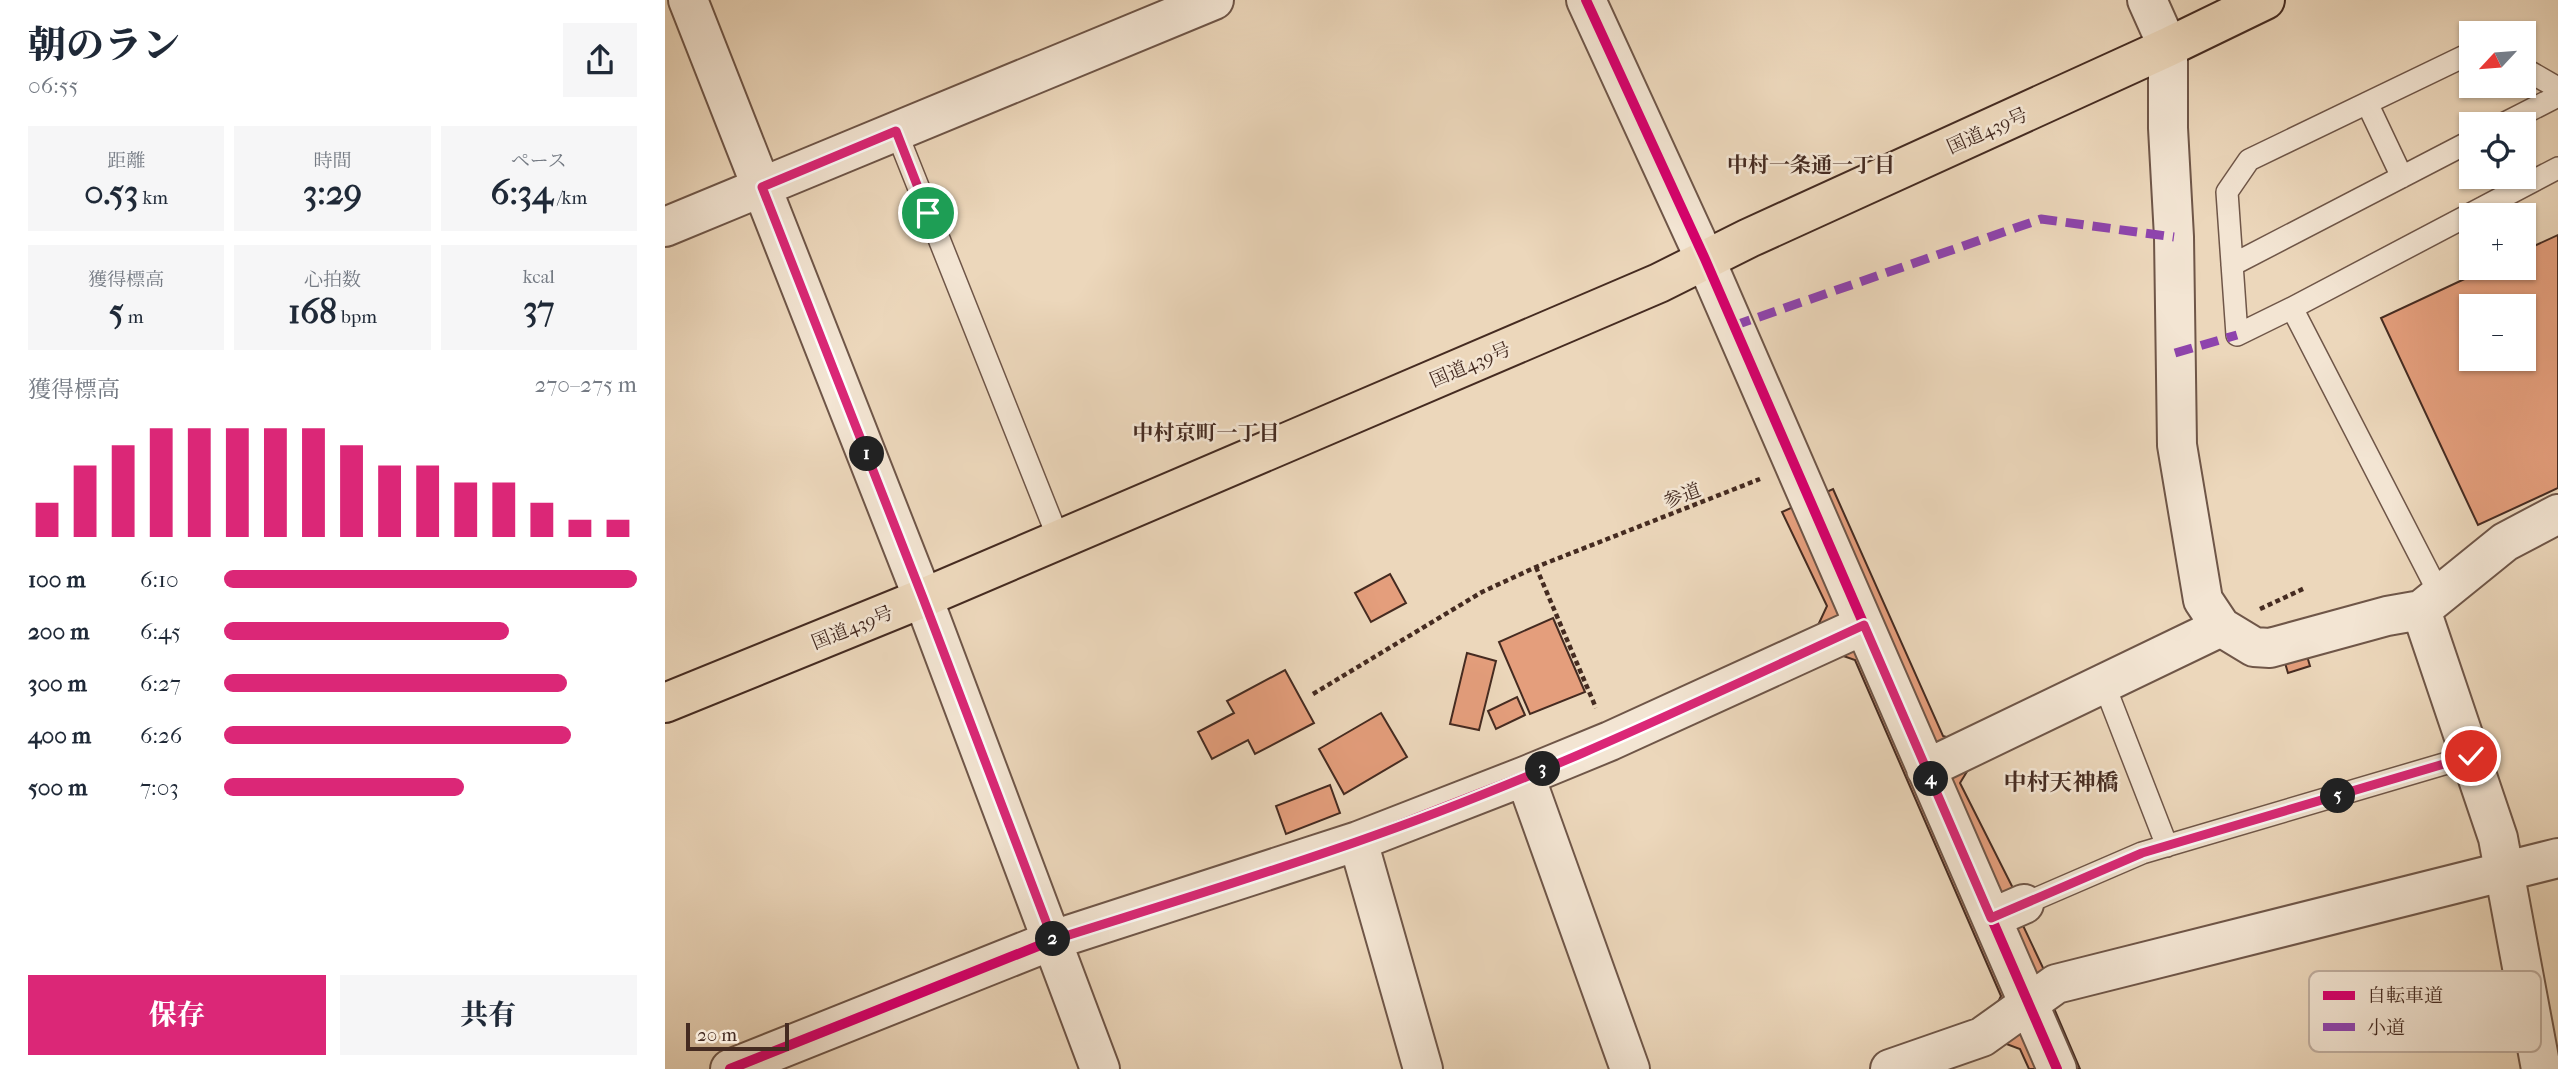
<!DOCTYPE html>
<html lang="ja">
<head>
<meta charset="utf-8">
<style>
  body { margin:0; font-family:"IM FELL French Canon","Noto Serif JP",serif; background:#f6f6f7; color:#1f2937; height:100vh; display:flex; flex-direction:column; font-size:26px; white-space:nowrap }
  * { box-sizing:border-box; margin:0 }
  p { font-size:23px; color:#747a83 }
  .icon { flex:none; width:38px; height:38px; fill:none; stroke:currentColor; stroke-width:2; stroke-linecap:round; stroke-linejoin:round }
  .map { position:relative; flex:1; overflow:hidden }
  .drawer { display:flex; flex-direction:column; background:#fff; width:665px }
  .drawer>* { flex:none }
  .needle { width:46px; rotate:244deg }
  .fabs { position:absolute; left:1794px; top:21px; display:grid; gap:14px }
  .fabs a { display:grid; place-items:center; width:77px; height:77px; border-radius:0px; background:#fff; box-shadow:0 2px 5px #0004; font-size:35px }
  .scale { position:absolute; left:21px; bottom:18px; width:103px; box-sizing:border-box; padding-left:7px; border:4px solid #452b21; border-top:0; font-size:19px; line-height:24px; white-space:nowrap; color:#452b21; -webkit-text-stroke:5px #f3e5d3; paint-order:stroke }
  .pin { position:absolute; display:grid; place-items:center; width:60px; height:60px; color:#fff; margin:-30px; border:4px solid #fff; border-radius:50%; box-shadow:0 2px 7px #0007 }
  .km { position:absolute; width:35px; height:35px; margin:-18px; border-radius:50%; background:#222; color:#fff; font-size:19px; line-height:35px; text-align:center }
  .round { display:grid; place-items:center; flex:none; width:74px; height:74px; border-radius:0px; background:#f6f6f7 }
  .head { display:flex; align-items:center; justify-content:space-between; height:119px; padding:0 28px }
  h1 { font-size:38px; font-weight:800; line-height:52px }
  .stats { display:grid; grid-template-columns:repeat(3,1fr); gap:10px; height:119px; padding:7px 28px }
  .stats div { display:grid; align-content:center; border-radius:0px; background:#f6f6f7; text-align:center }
  .stats b { font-size:35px; font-weight:800 }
  .stats small { font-size:19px; font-weight:400 }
  .stats p { font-size:19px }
  .chart { height:196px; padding:14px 28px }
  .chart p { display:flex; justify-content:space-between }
  .chart svg { width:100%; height:126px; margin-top:7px; stroke:#db2777; stroke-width:6 }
  .button { display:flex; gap:14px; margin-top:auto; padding:14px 28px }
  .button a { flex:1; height:80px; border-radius:0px; background:#db2777; color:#fff; font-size:28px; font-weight:800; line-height:80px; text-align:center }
  .button a+a { background:#f6f6f7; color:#1f2937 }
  ul { padding:0 28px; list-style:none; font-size:23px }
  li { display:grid; grid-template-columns:112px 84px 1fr; align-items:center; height:52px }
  li i { height:18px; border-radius:9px; background:#db2777 }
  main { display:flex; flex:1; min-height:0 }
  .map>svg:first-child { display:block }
</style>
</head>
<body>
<main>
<section class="drawer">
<div class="head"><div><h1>朝のラン</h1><p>06:55</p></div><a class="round"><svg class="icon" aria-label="share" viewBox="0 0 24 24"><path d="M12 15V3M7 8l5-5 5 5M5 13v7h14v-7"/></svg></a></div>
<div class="stats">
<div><p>距離</p><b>0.53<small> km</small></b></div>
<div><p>時間</p><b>3:29</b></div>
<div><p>ペース</p><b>6:34<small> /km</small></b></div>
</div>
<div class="stats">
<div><p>獲得標高</p><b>5<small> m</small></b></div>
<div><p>心拍数</p><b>168<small> bpm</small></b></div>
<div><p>kcal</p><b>37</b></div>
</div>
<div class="chart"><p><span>獲得標高</span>270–275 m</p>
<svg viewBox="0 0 160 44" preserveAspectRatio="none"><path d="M5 44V32M15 44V19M25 44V12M35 44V6M45 44V6M55 44V6M65 44V6M75 44V6M85 44V12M95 44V19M105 44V19M115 44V25M125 44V25M135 44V32M145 44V38M155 44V38"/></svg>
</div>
<ul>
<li><b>100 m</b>6:10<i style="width:100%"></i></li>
<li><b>200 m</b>6:45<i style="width:69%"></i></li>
<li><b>300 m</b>6:27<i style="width:83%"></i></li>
<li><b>400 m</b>6:26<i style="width:84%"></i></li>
<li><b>500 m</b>7:03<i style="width:58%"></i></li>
</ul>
<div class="button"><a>保存</a><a>共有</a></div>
</section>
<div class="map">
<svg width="1893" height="1069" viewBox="0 0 1893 1069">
  <rect width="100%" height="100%" fill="#ecd7bb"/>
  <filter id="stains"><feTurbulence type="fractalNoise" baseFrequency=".00286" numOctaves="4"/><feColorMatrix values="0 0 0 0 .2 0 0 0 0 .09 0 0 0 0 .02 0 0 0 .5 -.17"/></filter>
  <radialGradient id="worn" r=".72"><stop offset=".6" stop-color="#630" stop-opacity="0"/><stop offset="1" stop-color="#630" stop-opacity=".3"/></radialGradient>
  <path fill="#e49e7c" stroke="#452b21" stroke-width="2" fill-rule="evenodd" d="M1893 235V488L1813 525 1716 318 1823 268H1858V251ZM1806 306H1858V359H1806Z
    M1168 489 1278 736 1295 741 1306 765 1295 783 1359 910 1353 915 1380 972 1385 999 1415 1069H1364L1355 1049 1336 1042 1326 1017 1336 996 1190 660 1167 652 1148 636 1162 606 1117 512Z
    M725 574 741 603 706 622 690 593Z
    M888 618 920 692 865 714 834 642Z
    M802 653 831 661 814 730 785 724Z
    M1642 656 1645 666 1623 673 1620 663Z
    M620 670 649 723 590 754 583 740 547 759 533 732 569 713 562 701Z
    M852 697 860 715 831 729 823 711Z
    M716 713 742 757 679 794 654 749Z
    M665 785 675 813 621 834 611 806Z"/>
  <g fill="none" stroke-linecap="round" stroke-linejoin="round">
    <g stroke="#6f5648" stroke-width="24">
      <path id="service" d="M1858 68 1893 88
        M1702 103 1737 177
        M1838 124 1893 96
        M231 131 394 540
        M1567 265 1806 141
        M1627 308 1572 335 1562 192 1584 160 1806 53
        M1775 595 1627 308 1893 168
        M1439 684 1502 846
        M1359 904 1477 853 1806 756"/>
    </g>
    <g stroke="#6f5648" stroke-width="42">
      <path id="minor" d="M23 0 258 598 435 1069
        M921 0 1040 259 1392 1069
        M1482 0 1503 47V128L1509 237 1512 445 1538 600 1556 627 1589 647 1605 648 1722 616 1756 610 1840 542 1893 514
        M0 227 549 0
        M1756 610 1833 838 1876 1069
        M1261 769 1556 627
        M860 776 965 1069
        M693 841 758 1069
        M1327 918 1359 904
        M65 1069 388 940 693 841 860 776 945 741 1199 625
        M1225 1069 1317 1037 1391 984 1893 858"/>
    </g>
    <g stroke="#452b21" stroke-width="42">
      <path id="trunk" d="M0 703 258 598 994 283 1084 238 1503 47 1600 0"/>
    </g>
    <path stroke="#452b21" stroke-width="4.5" stroke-dasharray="5 3.5" stroke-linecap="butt" d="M871 567 931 708
      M1595 609 1640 588
      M648 694 817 592 871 567 1095 479"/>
    <use href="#service" stroke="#f3e5d3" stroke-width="21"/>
    <use href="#minor" stroke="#f3e5d3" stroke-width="38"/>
    <use href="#trunk" stroke="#ecd7bb" stroke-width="38"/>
    <path stroke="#8e44ad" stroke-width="9" stroke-dasharray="18 9" stroke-linecap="butt" d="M1068 326 1376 219 1509 237
      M1510 353 1572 335"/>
    <g stroke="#f3e5d3" stroke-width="15">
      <path id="cycleway" d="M921 0 1040 259 1392 1069
        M65 1069 388 940 693 841 860 776 945 741 1199 625"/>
    </g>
    <use href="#cycleway" stroke="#d6006c" stroke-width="10"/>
  </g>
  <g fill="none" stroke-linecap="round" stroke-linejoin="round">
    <g stroke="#fff" stroke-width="14">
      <path id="route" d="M263 213 231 131 97 187 258 598 388 940C489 908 591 877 691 842 865 782 1032 702 1199 625L1326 918 1477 853 1806 756"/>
    </g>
    <use href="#route" stroke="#db2777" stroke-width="9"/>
  </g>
  <g text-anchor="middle" stroke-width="5" stroke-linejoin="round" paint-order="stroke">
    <g font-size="19" fill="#452b21" stroke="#f3e5d3">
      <text transform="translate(1322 130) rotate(-24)" y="7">国道439号</text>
      <text transform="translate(805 364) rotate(-23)" y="7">国道439号</text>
      <text transform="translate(1017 495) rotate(-21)" y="7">参道</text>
      <text transform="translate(187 627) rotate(-22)" y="7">国道439号</text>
    </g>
    <g font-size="21" font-weight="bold" fill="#452b21" stroke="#f3e5d3">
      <text x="1146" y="172">中村一条通一丁目</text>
      <text x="541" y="440">中村京町一丁目</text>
    </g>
    <g font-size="23" font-weight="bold" fill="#452b21" stroke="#f3e5d3">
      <text x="1396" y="790">中村天神橋</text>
    </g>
  </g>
  <rect x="1644" y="971" width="232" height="81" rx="10" fill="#f3e5d3" stroke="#bfad9e" stroke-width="2"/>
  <rect x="1658" y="991" width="32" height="9" fill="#d6006c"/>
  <rect x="1658" y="1023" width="32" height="8" fill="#8e44ad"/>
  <g font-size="19" fill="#452b21">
    <text x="1702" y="1002">自転車道</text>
    <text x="1702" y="1034">小道</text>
  </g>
  <rect width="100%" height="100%" filter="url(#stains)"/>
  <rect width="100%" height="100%" fill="url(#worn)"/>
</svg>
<div class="fabs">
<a><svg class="needle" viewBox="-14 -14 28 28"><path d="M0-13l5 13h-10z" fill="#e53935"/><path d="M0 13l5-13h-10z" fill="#747a83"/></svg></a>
<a><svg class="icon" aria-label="locate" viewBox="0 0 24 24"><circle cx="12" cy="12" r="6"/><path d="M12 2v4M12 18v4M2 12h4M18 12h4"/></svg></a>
<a>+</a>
<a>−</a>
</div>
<div class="scale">20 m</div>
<div class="pin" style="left:263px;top:213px;background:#1e9e55"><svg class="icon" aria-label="arrive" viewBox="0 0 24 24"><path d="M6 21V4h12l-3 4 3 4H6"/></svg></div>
<div class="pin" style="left:1806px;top:756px;background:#d93025"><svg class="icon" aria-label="check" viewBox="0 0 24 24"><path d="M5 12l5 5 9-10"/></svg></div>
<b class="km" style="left:202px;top:454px">1</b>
<b class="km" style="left:388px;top:939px">2</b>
<b class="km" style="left:878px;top:769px">3</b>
<b class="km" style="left:1266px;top:779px">4</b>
<b class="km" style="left:1673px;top:796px">5</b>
</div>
</main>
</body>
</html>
